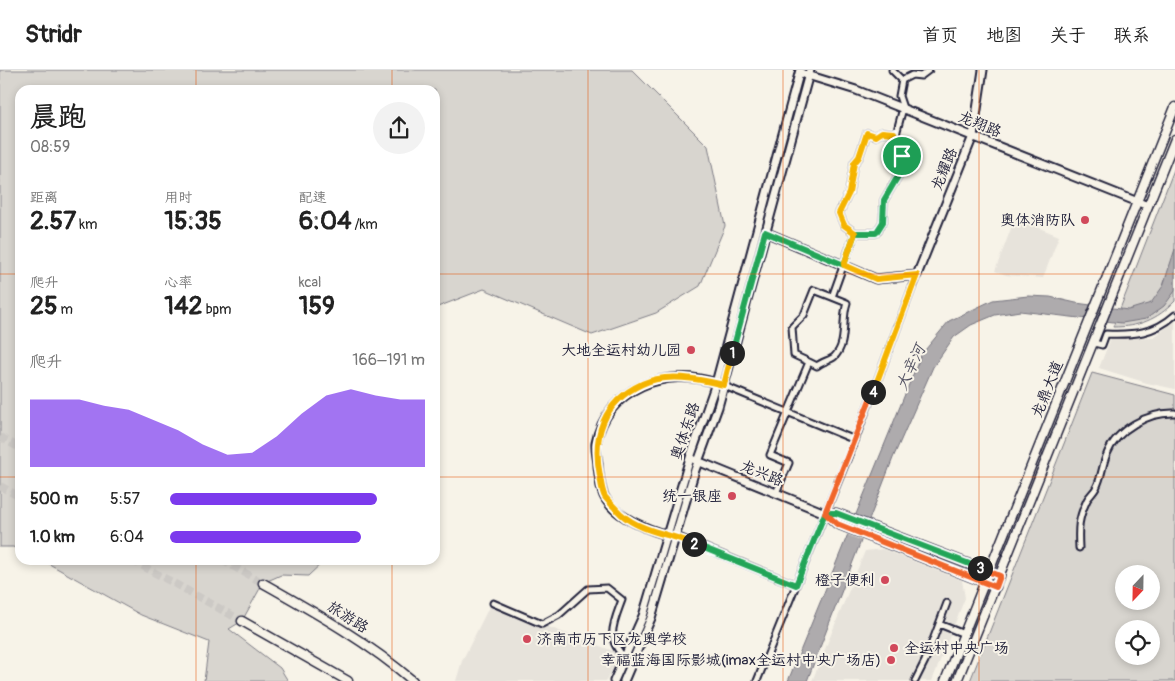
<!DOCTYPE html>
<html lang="zh">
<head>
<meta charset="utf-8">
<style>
  body { margin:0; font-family:Pangolin,"LXGW WenKai TC",sans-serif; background:#f2f2f2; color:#222; height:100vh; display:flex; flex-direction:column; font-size:19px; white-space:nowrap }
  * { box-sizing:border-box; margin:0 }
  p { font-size:16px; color:#767676 }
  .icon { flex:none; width:28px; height:28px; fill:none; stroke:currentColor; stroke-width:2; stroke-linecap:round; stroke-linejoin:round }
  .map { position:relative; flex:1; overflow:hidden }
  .sheet { position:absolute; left:15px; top:15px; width:425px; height:480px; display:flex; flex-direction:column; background:#fff; border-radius:15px; box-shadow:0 2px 8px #0003 }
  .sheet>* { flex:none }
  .needle { width:32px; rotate:202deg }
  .controls { position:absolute; left:1115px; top:495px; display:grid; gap:10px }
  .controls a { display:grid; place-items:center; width:45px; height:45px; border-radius:50%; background:#fff; box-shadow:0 2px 8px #0003; font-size:25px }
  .pin { position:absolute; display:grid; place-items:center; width:42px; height:42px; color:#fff; margin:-21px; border:2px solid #fff; border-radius:50%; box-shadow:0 1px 5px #0007 }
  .km { position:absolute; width:25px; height:25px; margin:-12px; border-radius:50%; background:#222; color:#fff; font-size:14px; line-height:25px; text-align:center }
  .round { display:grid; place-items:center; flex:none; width:52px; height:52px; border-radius:26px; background:#f2f2f2 }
  .summary { display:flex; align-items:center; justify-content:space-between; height:85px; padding:0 15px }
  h1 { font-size:28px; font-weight:800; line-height:38px }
  .metrics { display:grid; grid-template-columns:repeat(3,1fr); gap:8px; height:85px; padding:5px 15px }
  .metrics div { display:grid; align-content:center }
  .metrics b { font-size:25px; font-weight:800 }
  .metrics small { font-size:14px; font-weight:400 }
  .metrics p { font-size:14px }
  .chart { height:140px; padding:10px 15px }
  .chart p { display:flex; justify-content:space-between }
  .chart svg { width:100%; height:90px; margin-top:5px; fill:#7c3aed; opacity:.7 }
  ul { padding:0 15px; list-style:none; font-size:16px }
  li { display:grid; grid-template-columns:80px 60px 1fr; align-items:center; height:38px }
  li i { height:12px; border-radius:6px; background:#7c3aed }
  header { display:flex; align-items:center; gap:30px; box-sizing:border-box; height:70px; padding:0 25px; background:#fff; border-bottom:1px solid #e0e0e0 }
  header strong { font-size:24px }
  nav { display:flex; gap:28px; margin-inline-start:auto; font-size:18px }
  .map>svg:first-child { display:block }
</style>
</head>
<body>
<header>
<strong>Stridr</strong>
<nav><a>首页</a><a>地图</a><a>关于</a><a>联系</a></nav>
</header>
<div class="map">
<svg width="1175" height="611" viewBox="0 0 1175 611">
  <rect width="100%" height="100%" fill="#f7f3e8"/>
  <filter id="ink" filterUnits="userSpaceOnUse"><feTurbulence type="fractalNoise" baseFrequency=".02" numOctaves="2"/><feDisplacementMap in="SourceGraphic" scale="10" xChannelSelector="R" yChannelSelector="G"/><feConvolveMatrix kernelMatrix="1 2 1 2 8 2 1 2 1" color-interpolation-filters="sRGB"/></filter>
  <g filter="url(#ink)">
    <path fill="#e7e3db" d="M1015 148 1059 166 1043 208 1006 205 995 201Z
      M1175 251V319L1147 313 1099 298 1111 268 1154 267Z
      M883 479 962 510 965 528 932 611H812L865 481Z
      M490 535 621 584 606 611H456L462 591Z"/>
    <path fill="#d8d5cf" stroke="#7d7c85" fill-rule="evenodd" d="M0 0H632L708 76 725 156 700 216 656 243 592 265 484 219 435 238V20H20V480L13 477H0Z
      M1175 97V231C1157 250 1138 257 1113 257Z
      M1092 303 1175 325V611H970ZM1124 504H1151V531H1124ZM1124 559H1151V586H1124Z
      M42 490H325L308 506 281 505 263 513 242 551 229 559 280 598 288 611H204L209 572 141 545Z"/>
    <path fill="#aeabad" stroke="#76747f" d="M1175 179V221L1164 236 1146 249 1122 253 1020 241 995 245 971 255 954 267 933 297 893 388 807 611H788L921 285 949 251 993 230 1028 226 1050 227 1076 233 1128 240 1151 233 1163 216Z"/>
    <path fill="#f7f3e8" d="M854 444 872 452 865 472 846 464Z"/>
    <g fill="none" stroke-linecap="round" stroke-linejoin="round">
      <path stroke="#ccc9c5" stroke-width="8" stroke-dasharray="8 4" stroke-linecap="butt" d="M0 367 20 378
        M0 416 20 427
        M132 490 242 551
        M222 490 263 513"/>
      <g stroke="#22223b" stroke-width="9">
        <path id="street" d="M892 0 902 10
          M855 163 844 155 839 143 849 123 854 93 859 87 867 63 876 66 882 62 894 63
          M1094 273 1102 275 1106 264C1133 265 1154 264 1175 245
          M809 292 817 296C822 292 830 290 834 287 848 274 841 249 847 233L832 227
          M722 315 855 370
          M776 423 789 393 770 385 809 292 794 285 792 257 804 245 814 220 832 227 855 163H876L883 152 884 130 904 96 902 86 894 72 903 38 899 26 902 10 912 5 921 6 929 0
          M667 465 676 466 796 515
          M1079 478C1078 458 1078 449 1087 430 1090 425 1094 422 1096 418 1102 407 1102 395 1107 384 1117 359 1148 342 1175 343
          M493 533 542 554 559 545 588 519 607 518 622 530C614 552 604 570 626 588
          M939 554 964 564
          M757 611 855 370 917 205
          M915 611 925 591 947 533"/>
      </g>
      <g stroke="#22223b" stroke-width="11">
        <path id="secondary" d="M804 4 856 20 1148 136
          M765 162 876 209 917 205 973 66 983 0
          M695 390 825 443H836L1000 506
          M825 443 837 454 996 517
          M667 465C647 459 614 447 604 426 600 418 599 405 598 396 598 389 595 380 596 373 607 318 666 296 716 313
          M614 611 643 546 690 388 716 313 800 0
          M624 611 651 548 695 400 718 337 810 0"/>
      </g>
      <g stroke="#22223b" stroke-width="11">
        <path id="primary" d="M263 513C316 543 368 572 413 611
          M242 551 348 611
          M945 611 1175 37
          M957 611 1175 69"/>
      </g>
      <use href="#street" stroke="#f7f3e8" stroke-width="5"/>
      <use href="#secondary" stroke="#f7f3e8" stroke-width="7"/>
      <use href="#primary" stroke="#f7f3e8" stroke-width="8"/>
    </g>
  </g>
  <g fill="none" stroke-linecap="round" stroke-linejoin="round" filter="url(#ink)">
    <g stroke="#fff" stroke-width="10">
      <path id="split-1" d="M732 283 765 162 844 195 855 163H876L883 152 884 130 904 96 902 86"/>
    </g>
    <g stroke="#fff" stroke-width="10">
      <path id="split-2" d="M694 474C671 464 641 462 621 444 616 439 610 433 605 427 602 422 601 412 600 406 592 366 603 332 642 314 666 302 699 309 724 315L732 283"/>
    </g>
    <g stroke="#fff" stroke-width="10">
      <path id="split-3" d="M694 474 796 515 825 443H836L980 498"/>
    </g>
    <g stroke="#fff" stroke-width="10">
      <path id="split-4" d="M873 322 825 443 837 454 996 517 1000 506 980 498"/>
    </g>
    <g stroke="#fff" stroke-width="10">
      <path id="split-5" d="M873 322 917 205 876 209 844 195 855 163 844 155 839 143 849 123 854 93 859 87 867 63 876 66 882 62 894 63V72L902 86"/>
    </g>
    <use href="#split-1" stroke="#22a559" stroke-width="6"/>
    <use href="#split-2" stroke="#f5b400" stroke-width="6"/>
    <use href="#split-3" stroke="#22a559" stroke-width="6"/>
    <use href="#split-4" stroke="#f0652b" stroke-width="6"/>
    <use href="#split-5" stroke="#f5b400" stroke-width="6"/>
  </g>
  <path fill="none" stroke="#e8590c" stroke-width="1" stroke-opacity="0.55" d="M196 0V20M392 0V20M588 0V611M783 0V611M979 0V611M0 204H20M435 204H1175M0 407H20M435 407H1175M196 490V611M392 490V611"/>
  <g fill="#d1495b" stroke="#f7f3e8" stroke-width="2">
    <circle cx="1085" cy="150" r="5"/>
    <circle cx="691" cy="280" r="5"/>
    <circle cx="732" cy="426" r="5"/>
    <circle cx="885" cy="510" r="5"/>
    <circle cx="527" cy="569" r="5"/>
    <circle cx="894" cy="578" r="5"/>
    <circle cx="891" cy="590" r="5"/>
  </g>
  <g text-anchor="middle" stroke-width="4" stroke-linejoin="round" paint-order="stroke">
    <g font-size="15" fill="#22223b" stroke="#f7f3e8">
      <text transform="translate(980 54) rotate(22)" y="5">龙翔路</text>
      <text transform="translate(944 99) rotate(-68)" y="5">龙耀路</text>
      <text transform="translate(1047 319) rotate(-68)" y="5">龙鼎大道</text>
      <text transform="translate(685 361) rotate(-71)" y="5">奥体东路</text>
      <text transform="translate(762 403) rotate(22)" y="5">龙兴路</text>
      <text transform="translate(348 547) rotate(32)" y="5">旅游路</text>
    </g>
    <g font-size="15" fill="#22223b" stroke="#f7f3e8" text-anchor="end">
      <text x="1075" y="155">奥体消防队</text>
      <text x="681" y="285">大地全运村幼儿园</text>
      <text x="722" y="431">统一银座</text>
      <text x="875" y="515">橙子便利</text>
      <text x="537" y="574" text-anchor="start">济南市历下区龙奥学校</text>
      <text x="904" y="583" text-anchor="start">全运村中央广场</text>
      <text x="881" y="595">幸福蓝海国际影城(imax全运村中央广场店)</text>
    </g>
    <g font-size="16" font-style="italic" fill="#535263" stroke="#f7f3e8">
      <text transform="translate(910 297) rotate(-65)" y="6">大辛河</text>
    </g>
  </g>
</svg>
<div class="controls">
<a><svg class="needle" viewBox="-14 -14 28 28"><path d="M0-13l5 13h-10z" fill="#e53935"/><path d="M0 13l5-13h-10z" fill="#767676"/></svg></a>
<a><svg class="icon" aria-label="locate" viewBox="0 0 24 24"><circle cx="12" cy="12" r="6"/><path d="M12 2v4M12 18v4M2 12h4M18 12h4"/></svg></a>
</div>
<div class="pin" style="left:902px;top:86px;background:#1e9e55"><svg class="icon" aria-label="arrive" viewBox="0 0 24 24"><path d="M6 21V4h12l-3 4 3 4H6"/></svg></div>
<b class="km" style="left:732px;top:283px">1</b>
<b class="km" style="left:694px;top:474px">2</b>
<b class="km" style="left:980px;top:498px">3</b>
<b class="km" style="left:873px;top:322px">4</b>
<section class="sheet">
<div class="summary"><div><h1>晨跑</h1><p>08:59</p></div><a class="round"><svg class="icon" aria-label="share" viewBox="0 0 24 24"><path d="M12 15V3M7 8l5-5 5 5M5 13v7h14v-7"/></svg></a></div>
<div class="metrics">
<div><p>距离</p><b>2.57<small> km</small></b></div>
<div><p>用时</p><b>15:35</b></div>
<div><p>配速</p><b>6:04<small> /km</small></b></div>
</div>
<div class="metrics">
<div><p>爬升</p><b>25<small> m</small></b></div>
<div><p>心率</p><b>142<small> bpm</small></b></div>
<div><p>kcal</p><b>159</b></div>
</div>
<div class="chart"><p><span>爬升</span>166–191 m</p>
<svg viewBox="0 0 160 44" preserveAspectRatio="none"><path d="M0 44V11L10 11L20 11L30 14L40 16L50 21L60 26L70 33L80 38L90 37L100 29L110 18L120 9L130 6L140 9L150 11L160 11V44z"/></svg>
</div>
<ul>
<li><b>500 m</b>5:57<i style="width:81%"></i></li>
<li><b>1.0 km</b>6:04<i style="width:75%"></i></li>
</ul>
</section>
</div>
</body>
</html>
